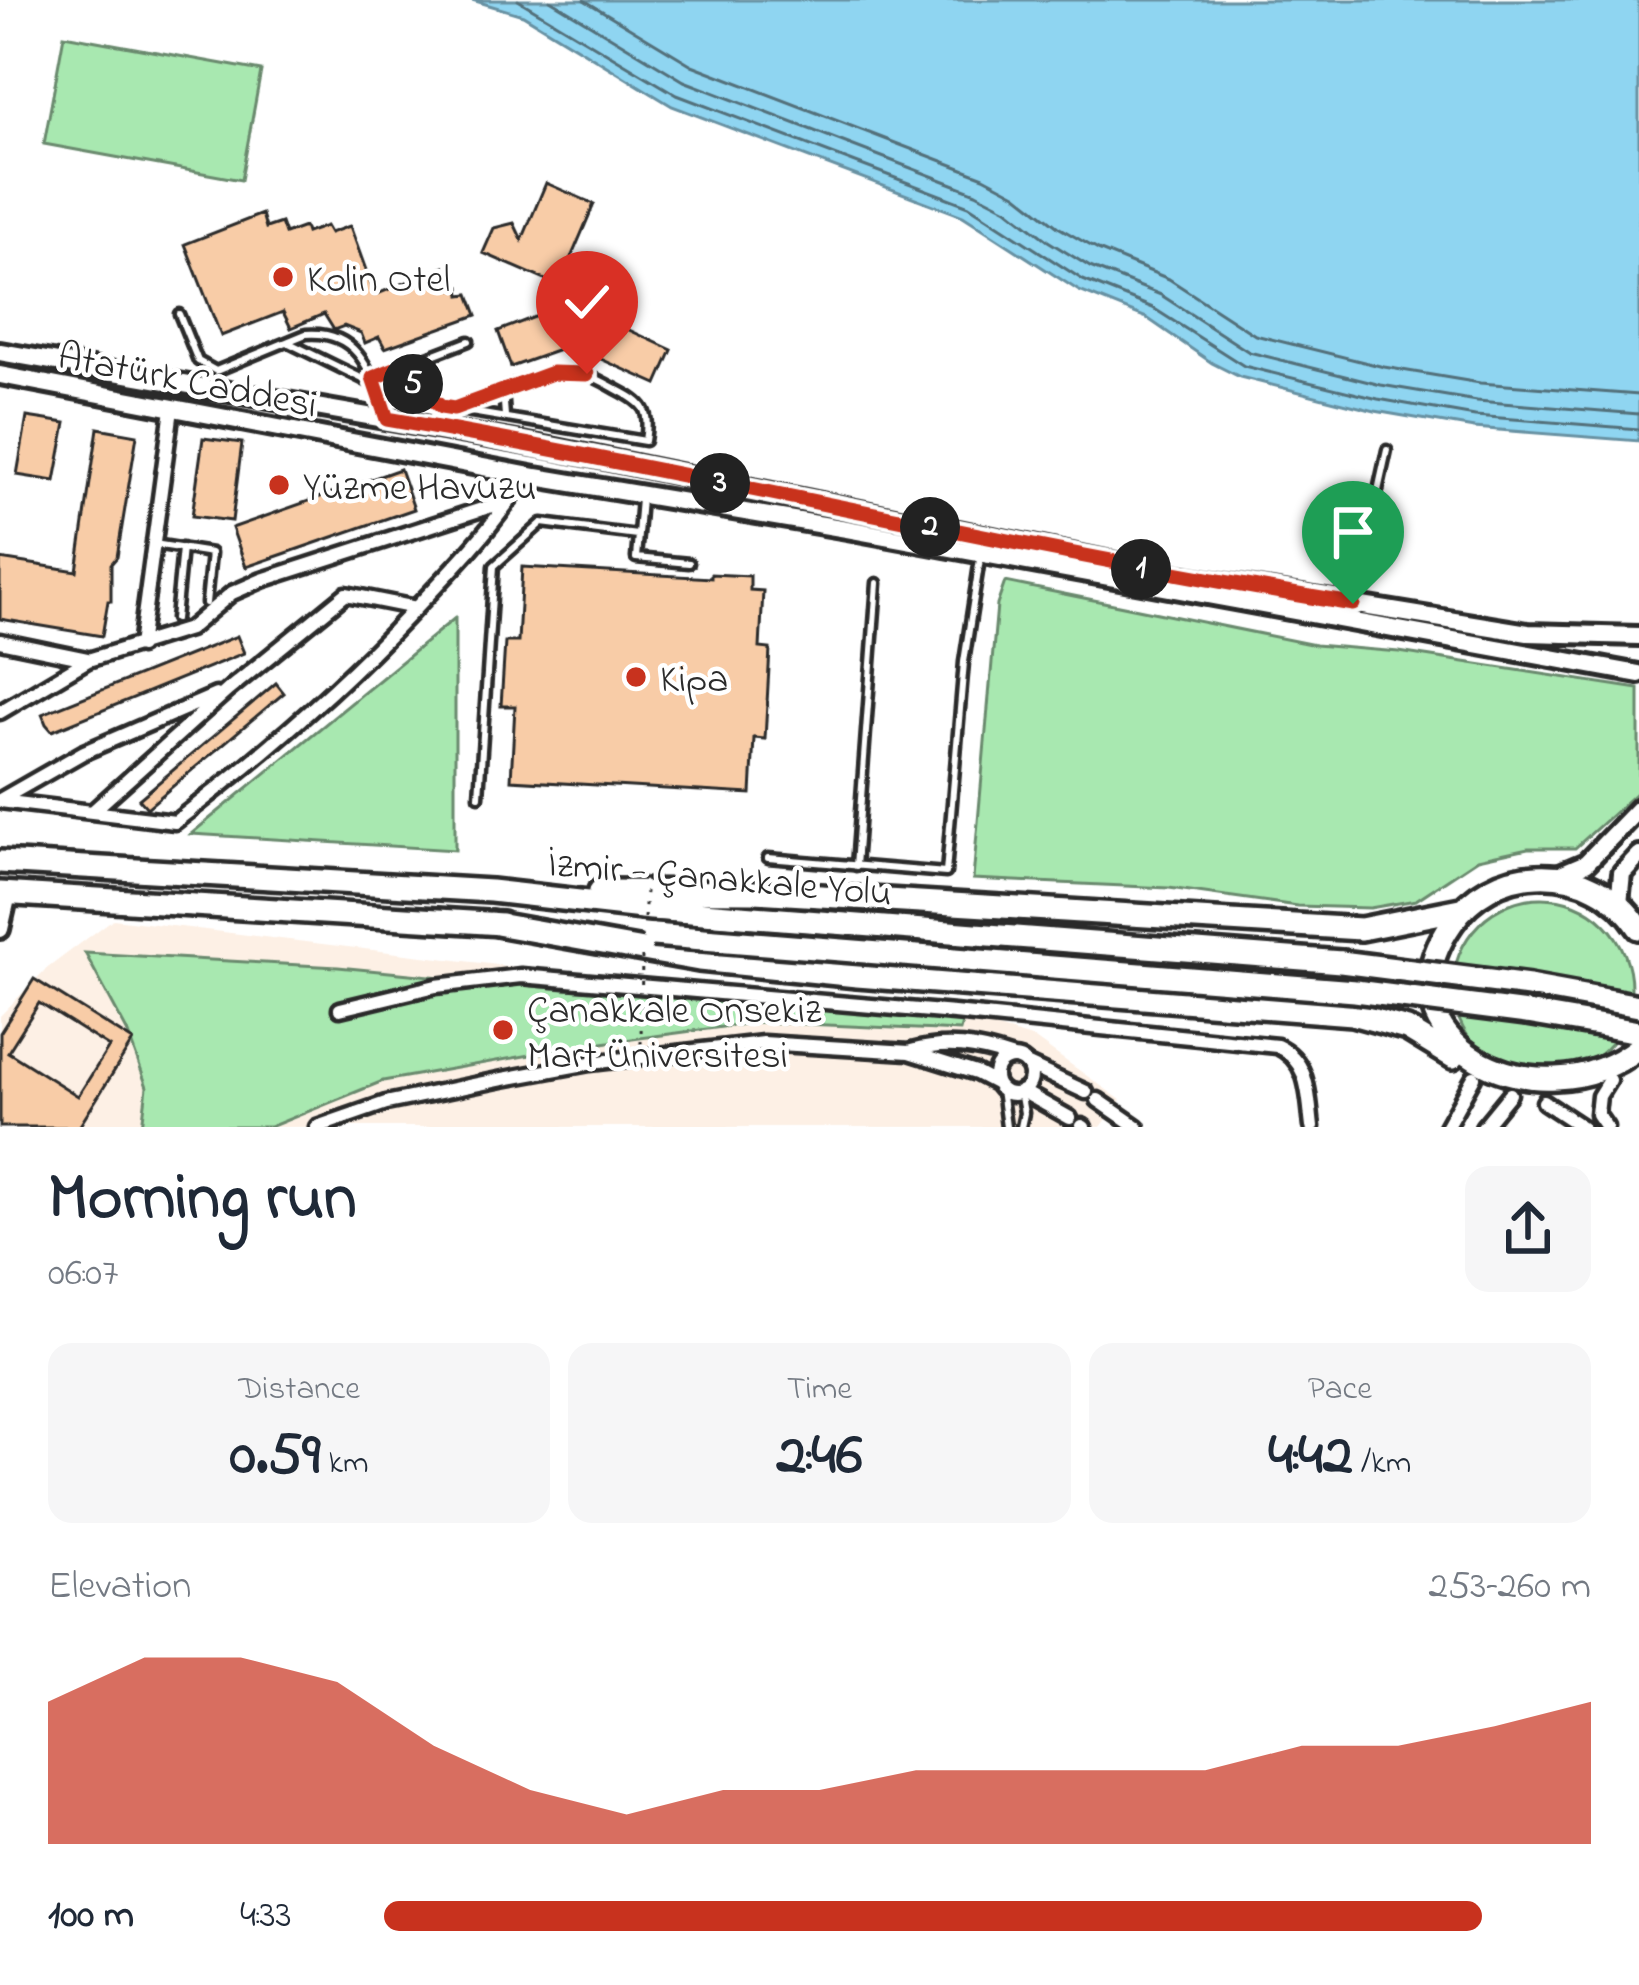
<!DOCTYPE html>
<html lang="en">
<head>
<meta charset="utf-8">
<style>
  body { margin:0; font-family:"Indie Flower",sans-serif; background:#f6f6f7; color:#1f2937; height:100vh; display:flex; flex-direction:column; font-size:45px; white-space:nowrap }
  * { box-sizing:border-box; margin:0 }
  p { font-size:39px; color:#747a83 }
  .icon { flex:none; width:66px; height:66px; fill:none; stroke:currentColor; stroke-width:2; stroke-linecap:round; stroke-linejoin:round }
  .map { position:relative; height:1127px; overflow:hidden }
  .panel { display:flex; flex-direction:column; background:#fff; flex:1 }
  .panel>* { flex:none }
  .pin { position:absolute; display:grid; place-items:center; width:102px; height:102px; color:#fff; margin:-123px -51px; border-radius:50% 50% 50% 0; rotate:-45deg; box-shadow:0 0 12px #0007 }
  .pin .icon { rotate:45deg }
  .km { position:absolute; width:60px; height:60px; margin:-30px; border-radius:50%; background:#222; color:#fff; font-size:33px; line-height:60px; text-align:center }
  .round { display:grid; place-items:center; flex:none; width:126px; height:126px; border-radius:24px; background:#f6f6f7 }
  .head { display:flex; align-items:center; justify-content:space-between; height:204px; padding:0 48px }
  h1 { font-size:66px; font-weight:800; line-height:90px }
  .stats { display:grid; grid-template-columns:repeat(3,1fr); gap:18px; height:204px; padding:12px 48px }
  .stats div { display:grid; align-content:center; border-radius:24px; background:#f6f6f7; text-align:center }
  .stats b { font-size:60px; font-weight:800 }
  .stats small { font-size:33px; font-weight:400 }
  .stats p { font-size:33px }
  .chart { height:336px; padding:24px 48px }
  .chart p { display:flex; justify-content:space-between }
  .chart svg { width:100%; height:216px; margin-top:12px; fill:#c8321e; opacity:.7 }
  ul { padding:0 48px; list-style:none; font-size:39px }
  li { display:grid; grid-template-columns:192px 144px 1fr; align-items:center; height:90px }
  li i { height:30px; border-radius:15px; background:#c8321e }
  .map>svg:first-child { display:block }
</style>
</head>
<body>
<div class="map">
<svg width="1639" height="1127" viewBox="0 0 1639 1127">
  <rect width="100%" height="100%" fill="#fff"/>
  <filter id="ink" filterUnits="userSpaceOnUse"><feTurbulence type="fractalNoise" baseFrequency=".00833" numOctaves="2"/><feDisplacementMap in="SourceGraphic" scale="24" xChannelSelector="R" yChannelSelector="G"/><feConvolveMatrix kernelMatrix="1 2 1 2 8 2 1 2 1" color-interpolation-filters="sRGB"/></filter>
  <g filter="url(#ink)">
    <path fill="#fdf0e5" d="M113 919 977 1022 1035 1039 1121 1100 1101 1127H0V1016L45 970Z"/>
    <path fill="#a8e8b0" stroke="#6a8a6e" stroke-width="3" d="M64 35 261 71 241 180 44 144Z
      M1005 582 1315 645 1399 652 1639 689V790L1575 848H1528L1478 859 1416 900 1370 908 1297 906 1169 888 973 879 997 605Z
      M455 618V850L191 834Z
      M1453 987a89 89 0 1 1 178 0a89 89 0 1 1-178 0Z
      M85 953 338 967 563 989 771 999 963 1020 960 1031 760 1022 587 1045 383 1081 270 1127H142L147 1087 127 1031Z"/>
    <path fill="#8fd5f1" stroke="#6791a2" stroke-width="3" d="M472 0H1639V441L1474 428 1375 411 1240 377 1212 363 1147 318 1079 291 963 216 672 106 523 15Z"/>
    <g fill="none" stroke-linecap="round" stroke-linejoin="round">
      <path stroke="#536f7a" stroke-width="3" d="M518 0 677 95 969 206 1083 280 1153 308 1244 366 1378 399 1475 416 1639 429
        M550 0 684 81 976 193 1007 209 1048 241 1090 267 1161 295 1249 352 1381 385 1477 401 1639 414
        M584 0 692 65 984 177 1016 194 1058 227 1098 250 1169 279 1255 335 1384 367 1480 383 1639 395"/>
    </g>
    <path fill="#f8cca7" stroke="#2b2b2b" stroke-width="3" fill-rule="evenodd" d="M546 183 594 204 559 286 483 253 494 228 514 223 522 240Z
      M262 214 266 228 281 223 285 234 304 227 306 233 326 226 330 233 350 226 375 295 444 267 453 289 460 287 461 295 469 294 477 315 385 348 379 337 365 343 361 333 344 326 334 330 324 314 291 328 283 312 221 336 185 244Z
      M545 313 559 350 511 367 498 331Z
      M599 316 672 350 657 384 583 351Z
      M27 417 66 423 55 481 17 475Z
      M98 428 137 435 117 557 111 564V601H108L102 636 0 619V559L77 571Z
      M203 438 242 443 232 521 192 516Z
      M400 469 414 509 246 567 232 528Z
      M522 567 711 578V574L750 576V590L763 591 760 648 770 649 765 739 754 738 751 794 511 780 515 706H501L505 642H518Z
      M237 636 244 653 52 731 46 724 42 714Z
      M276 683 284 693 147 808 139 799Z
      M34 979 133 1041 79 1127H0V1033ZM39 1003 109 1047 78 1096 8 1052Z"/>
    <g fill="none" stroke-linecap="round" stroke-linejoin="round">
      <g stroke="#2b2b2b" stroke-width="15">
        <path id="lane" d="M179 314 198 361 216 371 306 334C361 330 371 375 386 416
          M287 342 375 385
          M395 369 441 407 645 441C650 410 645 404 618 390 607 384 595 377 583 373 547 364 488 396 454 409
          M373 378 469 341
          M503 390 505 416
          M641 499 636 558 689 563
          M154 544 211 553 206 603
          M1353 604 1387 450
          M175 619 182 548
          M479 796 494 566 542 523 637 535
          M768 858 946 873 964 662 980 559
          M856 866 877 583
          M1001 1089 1006 1127
          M1020 1091 1024 1113 1021 1127"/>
      </g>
      <g stroke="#2b2b2b" stroke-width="21">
        <path id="street" d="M0 641 87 659
          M140 646 172 409
          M0 712 88 660 189 629 232 593 262 580 510 500 525 475
          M0 800 84 752 216 695
          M0 801 92 812 228 690 346 594 416 608
          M92 812 175 822C259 758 338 690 411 613 445 577 480 542 509 501
          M340 1009 436 986 521 976 954 1013 1277 1046C1310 1061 1308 1096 1312 1127
          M911 1051C947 1041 977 1046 1013 1058
          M995 1076a18 18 0 1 1 36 0a18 18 0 1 1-36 0Z
          M1026 1064 1086 1092
          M1022 1091 1070 1118
          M1098 1100 1137 1127
          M1544 1102 1582 1127
          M1082 1126 1084 1127
          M317 1127 386 1103 503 1079 590 1063 763 1043 909 1052 976 1073 997 1084
          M1446 1127 1474 1077
          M1483 1127 1510 1094
          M1606 1127 1597 1114 1599 1096 1609 1080"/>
      </g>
      <g stroke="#2b2b2b" stroke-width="26">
        <path id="secondary" d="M0 352 551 448 1179 576 1528 633 1639 636
          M0 375 536 477 847 529 1639 674
          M1558 875 1586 863 1639 808
          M1619 903 1622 873 1639 855
          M0 929 8 894"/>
      </g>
      <g stroke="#2b2b2b" stroke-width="30">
        <path id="highway" d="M0 862 491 891 651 909 1341 962
          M600 891 755 892 1361 929 1461 909
          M0 893 502 924
          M491 923 699 960 857 976 1352 1014 1407 1029 1453 1057
          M1639 928C1616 893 1579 874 1537 876 1503 877 1471 895 1452 923 1369 1042 1539 1127 1639 1047
          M1529 986 1639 1006
          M1527 1013 1639 1032"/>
      </g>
      <use href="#lane" stroke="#fff" stroke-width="6"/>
      <use href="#street" stroke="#fff" stroke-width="12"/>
      <use href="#secondary" stroke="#fff" stroke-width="16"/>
      <use href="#highway" stroke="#fff" stroke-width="21"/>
      <g stroke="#2b2b2b" stroke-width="30" stroke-linecap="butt">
        <path id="highway-bridge" d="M653 935 1355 991 1527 1013
          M1341 962 1529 986"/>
      </g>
      <path stroke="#2b2b2b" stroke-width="3" stroke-dasharray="3 9" stroke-linecap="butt" d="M644 918 647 878
        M641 1044 642 951"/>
      <use href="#highway-bridge" stroke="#fff" stroke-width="21"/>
    </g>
  </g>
  <g fill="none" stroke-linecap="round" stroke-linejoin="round" filter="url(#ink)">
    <g stroke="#fff" stroke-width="24">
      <path id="route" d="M587 374 552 373 454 409 441 407 395 369 373 378 387 419C710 475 1029 552 1353 604"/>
    </g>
    <use href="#route" stroke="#c8321e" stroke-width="15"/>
  </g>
  <g fill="#c8321e" stroke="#fff" stroke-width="4.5">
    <circle cx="283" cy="277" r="12"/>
    <circle cx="279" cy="485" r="12"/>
    <circle cx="636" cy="677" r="12"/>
    <circle cx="503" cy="1030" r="12"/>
  </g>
  <g text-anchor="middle" stroke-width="9" stroke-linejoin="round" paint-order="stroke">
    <g font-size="39" fill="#2b2b2b" stroke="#fff" text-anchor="start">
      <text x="307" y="291">Kolin Otel</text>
      <text x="303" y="499">Yüzme Havuzu</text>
      <text x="660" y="691">Kipa</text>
      <text x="527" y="1022">Çanakkale Onsekiz<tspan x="527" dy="45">Mart Üniversitesi</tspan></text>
    </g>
    <g font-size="39" fill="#2b2b2b" stroke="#fff">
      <text transform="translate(188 378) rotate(11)" y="14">Atatürk Caddesi</text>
      <text transform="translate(720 876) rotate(5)" y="14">İzmir - Çanakkale Yolu</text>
    </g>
  </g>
</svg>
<div class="pin" style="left:1353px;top:604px;background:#1e9e55"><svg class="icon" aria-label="arrive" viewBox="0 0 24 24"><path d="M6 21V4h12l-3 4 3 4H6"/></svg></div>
<div class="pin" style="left:587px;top:374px;background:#d93025"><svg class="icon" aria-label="check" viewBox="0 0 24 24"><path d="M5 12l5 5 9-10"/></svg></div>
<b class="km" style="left:1141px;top:569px">1</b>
<b class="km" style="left:930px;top:527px">2</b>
<b class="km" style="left:720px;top:483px">3</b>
<b class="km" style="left:413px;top:384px">5</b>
</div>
<section class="panel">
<div class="head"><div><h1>Morning run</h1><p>06:07</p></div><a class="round"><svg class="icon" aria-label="share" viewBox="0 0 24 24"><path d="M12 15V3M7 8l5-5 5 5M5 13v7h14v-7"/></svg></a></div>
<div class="stats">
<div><p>Distance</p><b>0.59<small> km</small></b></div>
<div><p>Time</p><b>2:46</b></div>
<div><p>Pace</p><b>4:42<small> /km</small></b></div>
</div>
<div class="chart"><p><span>Elevation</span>253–260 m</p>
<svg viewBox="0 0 160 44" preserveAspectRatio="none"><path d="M0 44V15L10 6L20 6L30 11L40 24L50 33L60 38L70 33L80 33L90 29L100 29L110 29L120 29L130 24L140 24L150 20L160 15V44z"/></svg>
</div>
<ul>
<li><b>100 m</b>4:33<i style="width:91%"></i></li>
</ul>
</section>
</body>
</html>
